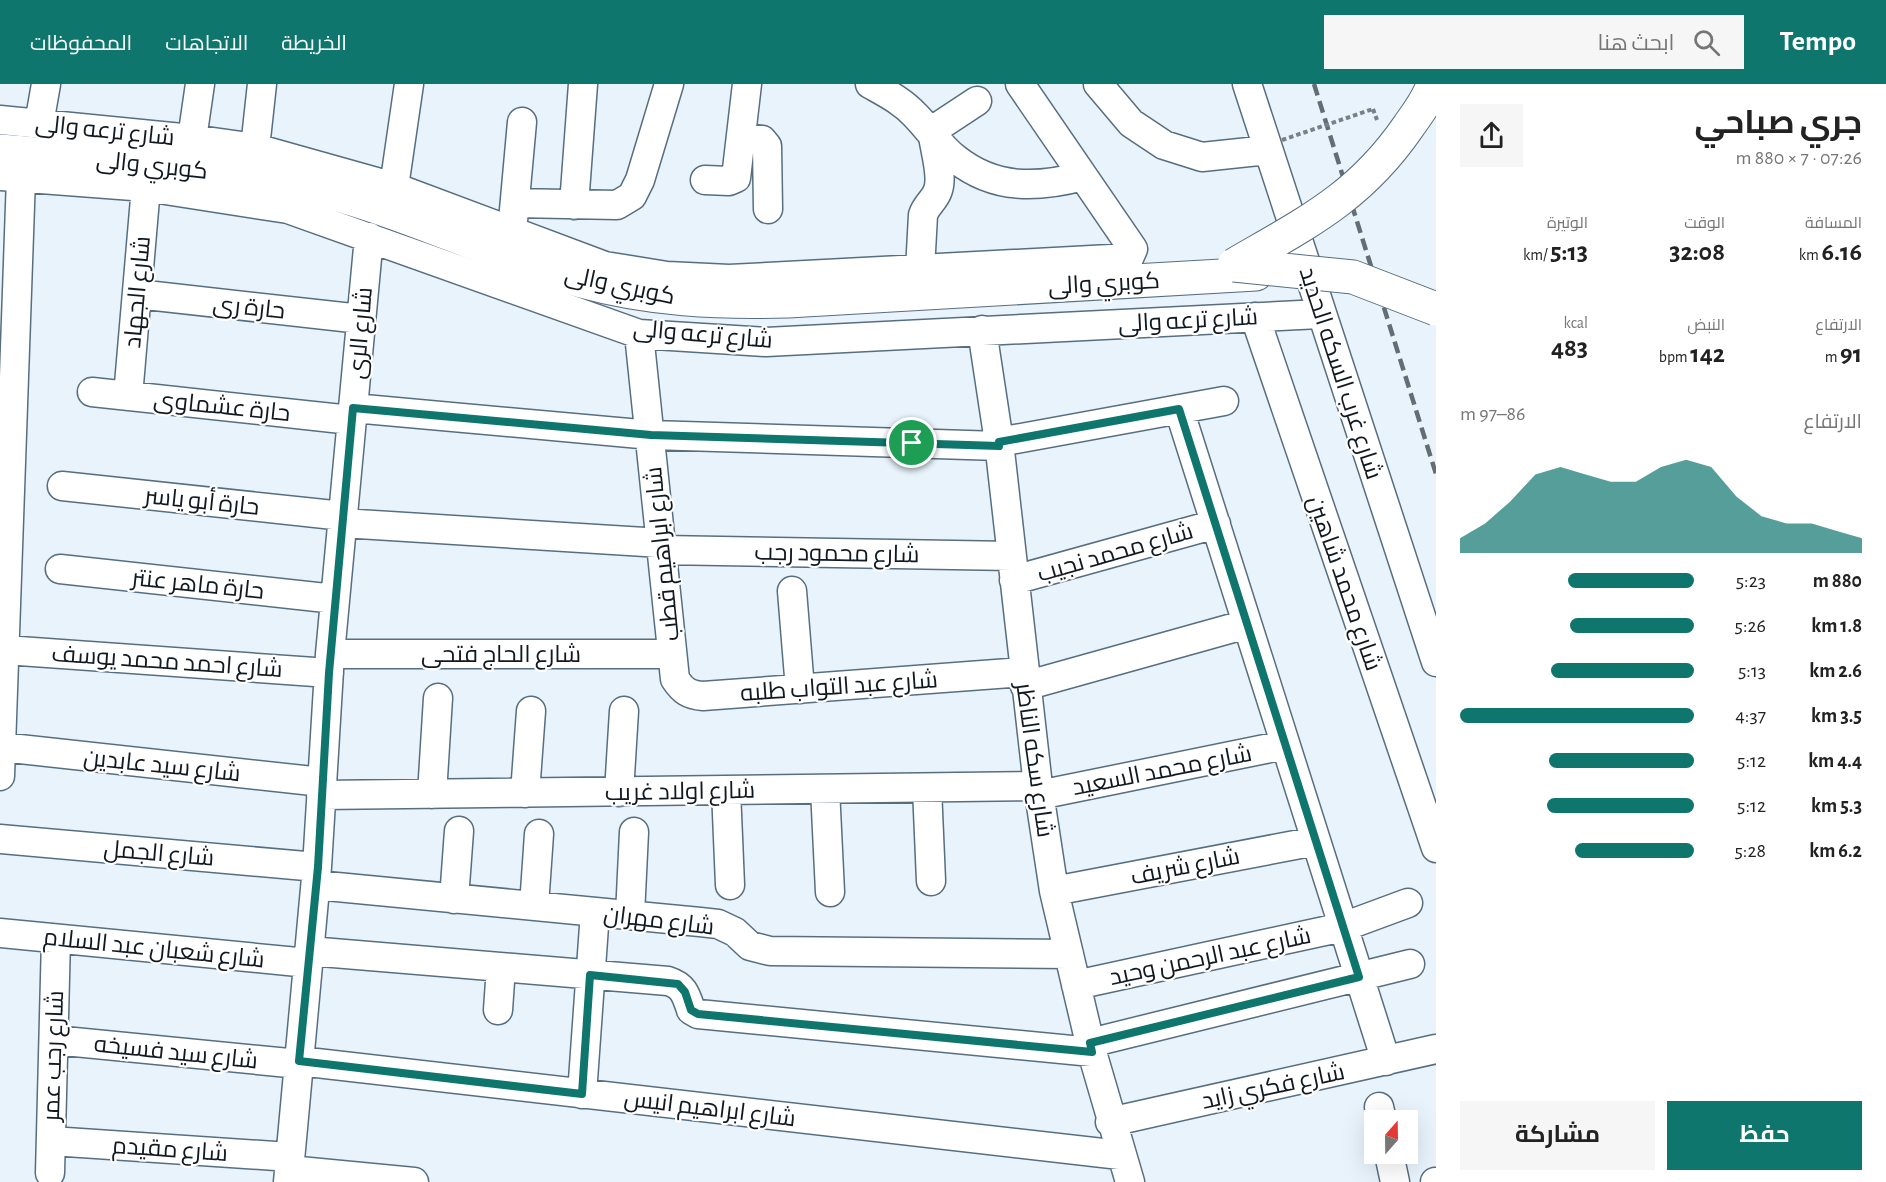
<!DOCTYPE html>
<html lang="ar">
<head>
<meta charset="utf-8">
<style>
  body { margin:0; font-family:"Alegreya Sans",Cairo,sans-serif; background:#f6f6f6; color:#222; direction:rtl; height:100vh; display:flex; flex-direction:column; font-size:22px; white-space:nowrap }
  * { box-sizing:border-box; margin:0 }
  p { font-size:20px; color:#767676 }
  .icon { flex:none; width:33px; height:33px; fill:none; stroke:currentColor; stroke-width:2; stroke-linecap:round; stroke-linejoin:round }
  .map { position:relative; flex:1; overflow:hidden; direction:ltr }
  .sheet { display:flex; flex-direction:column; background:#fff; width:450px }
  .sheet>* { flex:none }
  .needle { width:39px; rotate:20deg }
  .tools { position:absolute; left:1364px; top:1026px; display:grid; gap:12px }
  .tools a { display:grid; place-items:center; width:54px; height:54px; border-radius:0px; background:#fff; box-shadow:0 6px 24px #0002; font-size:30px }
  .pin { position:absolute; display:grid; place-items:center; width:51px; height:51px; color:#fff; margin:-26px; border:3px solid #fff; border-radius:50%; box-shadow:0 2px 6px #0007 }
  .round { display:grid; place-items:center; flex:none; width:63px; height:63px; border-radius:0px; background:#f6f6f6 }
  .head { display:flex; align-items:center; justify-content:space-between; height:102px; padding:0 24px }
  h1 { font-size:33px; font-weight:700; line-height:45px }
  .figures { display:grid; grid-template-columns:repeat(3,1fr); gap:9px; height:102px; padding:6px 24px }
  .figures div { display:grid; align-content:center }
  .figures b { font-size:26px; font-weight:700 }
  .figures small { font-size:16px; font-weight:400 }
  .figures p { font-size:16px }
  .chart { height:168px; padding:12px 24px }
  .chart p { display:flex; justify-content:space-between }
  .chart svg { width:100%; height:108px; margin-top:6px; fill:#0f766e; opacity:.7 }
  .cta { display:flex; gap:12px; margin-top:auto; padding:12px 24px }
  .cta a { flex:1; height:69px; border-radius:0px; background:#0f766e; color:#fff; font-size:24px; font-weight:700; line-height:69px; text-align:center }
  .cta a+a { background:#f6f6f6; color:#222 }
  ul { padding:0 24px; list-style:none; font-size:20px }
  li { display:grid; grid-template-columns:96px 72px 1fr; align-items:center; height:45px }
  li i { height:15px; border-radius:8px; background:#0f766e }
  header { display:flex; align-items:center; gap:36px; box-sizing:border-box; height:84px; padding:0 30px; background:#0f766e; color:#fff }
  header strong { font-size:28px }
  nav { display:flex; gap:33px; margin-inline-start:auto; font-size:21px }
  .search { width:420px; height:54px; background:#f6f6f6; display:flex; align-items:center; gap:15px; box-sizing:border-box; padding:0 21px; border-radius:0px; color:#767676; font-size:22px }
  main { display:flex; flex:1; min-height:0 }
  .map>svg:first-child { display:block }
</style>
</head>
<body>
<header>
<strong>Tempo</strong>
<div class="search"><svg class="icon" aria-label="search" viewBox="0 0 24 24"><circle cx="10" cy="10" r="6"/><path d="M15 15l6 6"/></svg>ابحث هنا</div>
<nav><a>الخريطة</a><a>الاتجاهات</a><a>المحفوظات</a></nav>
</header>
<main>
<section class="sheet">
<div class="head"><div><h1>جري صباحي</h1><p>07:26 · 7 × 880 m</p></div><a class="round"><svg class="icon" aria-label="share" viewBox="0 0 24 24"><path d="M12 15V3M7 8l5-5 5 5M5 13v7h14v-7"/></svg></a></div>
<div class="figures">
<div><p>المسافة</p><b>6.16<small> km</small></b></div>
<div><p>الوقت</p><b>32:08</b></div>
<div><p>الوتيرة</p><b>5:13<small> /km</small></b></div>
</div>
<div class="figures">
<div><p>الارتفاع</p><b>91<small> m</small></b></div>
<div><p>النبض</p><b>142<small> bpm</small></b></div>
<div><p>kcal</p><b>483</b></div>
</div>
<div class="chart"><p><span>الارتفاع</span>86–97 m</p>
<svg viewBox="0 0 160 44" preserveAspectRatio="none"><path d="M0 44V38L10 32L20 23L30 12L40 9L50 12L60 15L70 15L80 9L90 6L100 9L110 21L120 29L130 32L140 32L150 35L160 38V44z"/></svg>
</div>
<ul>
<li><b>880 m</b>5:23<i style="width:54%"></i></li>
<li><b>1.8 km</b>5:26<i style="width:53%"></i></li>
<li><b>2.6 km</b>5:13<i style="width:61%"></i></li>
<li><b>3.5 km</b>4:37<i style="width:100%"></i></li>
<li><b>4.4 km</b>5:12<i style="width:62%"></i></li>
<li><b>5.3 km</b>5:12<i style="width:63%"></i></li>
<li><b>6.2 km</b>5:28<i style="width:51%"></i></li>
</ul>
<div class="cta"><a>حفظ</a><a>مشاركة</a></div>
</section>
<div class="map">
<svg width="1436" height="1098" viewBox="0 0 1436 1098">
  <rect width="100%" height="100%" fill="#e8f3fb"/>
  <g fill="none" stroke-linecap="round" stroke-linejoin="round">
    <g stroke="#576e80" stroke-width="31">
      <path id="street" d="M870 0C886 9 902 17 915 31 929 45 940 63 956 75 995 106 1038 104 1083 92
        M1098 0 1131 39 1164 61 1202 73 1268 66
        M1247 0 1436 578
        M0 36 192 55 255 64 394 103 605 182 667 192 729 195 1129 174 1133 165 1020 0
        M39 40 46 0
        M930 48 977 17
        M742 54 762 56 767 62 768 125
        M192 55 200 0
        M255 64 262 0
        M0 92 146 103 288 125 639 250 766 258 1320 230
        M705 96 729 97 736 94 747 0
        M394 103 409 0
        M515 119 617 121 632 112 640 96 669 0
        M574 121 583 0
        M513 137 522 38
        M920 186 923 131C926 121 935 116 938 106 943 92 935 67 933 52
        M137 210 361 235
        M1255 233 1436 764
        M982 246 999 358 1038 702 1054 807 1092 968 1130 1098
        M639 250 675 595C683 607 689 611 703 612L1023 588
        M92 308 351 336
        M128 312 146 103
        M353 324 651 351 999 362
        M1179 325 1386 977
        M999 358 1224 317
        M62 402 343 432
        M342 439 661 459
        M662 466 1012 472
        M60 485 335 515
        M1014 496 1216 440
        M792 507 800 605
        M5 566 329 589
        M330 570H672
        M1025 602 1247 540
        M1 663 322 698
        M0 692 21 93
        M927 704 931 797
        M825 705 830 808
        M726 706 730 801
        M619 708 624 627
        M525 709 531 627
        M432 710 438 614
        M321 711 1038 702
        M1039 711 1285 661
        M0 755 317 783
        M316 801 700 838 718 840 735 848 750 862 770 867 1069 870
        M1054 807 1316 757
        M454 815 459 747
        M534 822 539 750
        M630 831 634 748
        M0 849 308 879
        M309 867 668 897C684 902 686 911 691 926L698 930 1092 968
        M1076 901 1343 843 1408 819
        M498 926 501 883
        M54 956 299 980
        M1090 959 1410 880
        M299 977 1120 1071
        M582 1010 595 828
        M1379 1023 1382 1036
        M1110 1038 1436 965
        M51 1057 290 1073
        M1389 1070 1395 1098
        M289 1086 414 1098
        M50 1089 56 855
        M288 1098 317 783 330 570 369 153
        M1435 1098H1436"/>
    </g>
    <g stroke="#576e80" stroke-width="35">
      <path id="secondary" d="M0 67C113 77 231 81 342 112 423 135 500 174 581 197 649 216 718 219 788 217L1256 190"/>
    </g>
    <path stroke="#788189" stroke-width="4" stroke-dasharray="4.5 3" stroke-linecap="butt" d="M1373 25 1377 36"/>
    <use href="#street" stroke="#fff" stroke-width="28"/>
    <use href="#secondary" stroke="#fff" stroke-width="33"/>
    <path stroke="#636d74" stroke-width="4.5" stroke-dasharray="12 6" stroke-linecap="butt" d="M1314 0 1436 390"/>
    <g stroke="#576e80" stroke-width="35" stroke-linecap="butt">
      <path id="secondary-bridge" d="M1234 181C1306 139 1359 114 1408 43 1417 30 1429 15 1433 0
        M1234 181 1353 193 1436 225"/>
    </g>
    <path stroke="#788189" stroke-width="4" stroke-dasharray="4.5 3" stroke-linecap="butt" d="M1282 56 1373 25"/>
    <use href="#secondary-bridge" stroke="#fff" stroke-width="33"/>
  </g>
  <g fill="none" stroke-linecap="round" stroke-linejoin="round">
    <g stroke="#fff" stroke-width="12">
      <path id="route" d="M353 324 651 351 999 362V358L1179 325 1359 893 1090 959 1092 968 698 930 691 926 685 908 678 900 590 891 582 1010 299 977 318 783 329 589Z"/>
    </g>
    <use href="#route" stroke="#0f766e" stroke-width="8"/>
  </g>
  <g text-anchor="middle" stroke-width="4.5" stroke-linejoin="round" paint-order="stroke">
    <g font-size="24" fill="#101920" stroke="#fff">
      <text transform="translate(105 46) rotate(6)" y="8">شارع ترعه والى</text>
      <text transform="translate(152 81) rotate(6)" y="8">كوبري والى</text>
      <text transform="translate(1104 199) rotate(-3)" y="8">كوبري والى</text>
      <text transform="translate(620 201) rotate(12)" y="8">كوبري والى</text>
      <text transform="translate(137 208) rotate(-85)" y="8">شارع الجهاد</text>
      <text transform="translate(249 223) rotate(6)" y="8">حارة رى</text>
      <text transform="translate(1188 236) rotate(-3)" y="8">شارع ترعه والى</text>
      <text transform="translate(360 249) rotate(-85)" y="8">شارع الرى</text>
      <text transform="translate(703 250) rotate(5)" y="8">شارع ترعه والى</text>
      <text transform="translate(1341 289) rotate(72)" y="8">شارع غرب السكه الحديد</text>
      <text transform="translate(222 322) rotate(6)" y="8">حارة عشماوى</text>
      <text transform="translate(202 417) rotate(6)" y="8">حارة أبو ياسر</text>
      <text transform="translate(1115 468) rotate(-16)" y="8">شارع محمد نجيب</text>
      <text transform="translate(837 469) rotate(1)" y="8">شارع محمود رجب</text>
      <text transform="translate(662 470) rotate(-96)" y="8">شارع ابراهيم قطب</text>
      <text transform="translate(1345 499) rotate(71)" y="8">شارع محمد شاهين</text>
      <text transform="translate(198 500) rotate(6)" y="8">حارة ماهر عنتر</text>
      <text x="501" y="578">شارع الحاج فتحى</text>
      <text transform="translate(167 577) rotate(4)" y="8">شارع احمد محمد يوسف</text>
      <text transform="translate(839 602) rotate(-4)" y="8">شارع عبد التواب طلبه</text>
      <text transform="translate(1035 676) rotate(82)" y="8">شارع سكه الناظر</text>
      <text transform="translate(162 681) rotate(6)" y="8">شارع سيد عابدين</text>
      <text transform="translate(1162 686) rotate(-11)" y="8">شارع محمد السعيد</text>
      <text transform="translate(680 707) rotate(-1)" y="8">شارع اولاد غريب</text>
      <text transform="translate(159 769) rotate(5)" y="8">شارع الجمل</text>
      <text transform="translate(1185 782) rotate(-11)" y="8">شارع شريف</text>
      <text transform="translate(659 836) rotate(7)" y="8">شارع مهران</text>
      <text transform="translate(154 864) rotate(6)" y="8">شارع شعبان عبد السلام</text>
      <text transform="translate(1210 872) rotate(-12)" y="8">شارع عبد الرحمن وحيد</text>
      <text transform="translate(176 968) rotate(6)" y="8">شارع سيد فسيخه</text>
      <text transform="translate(53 972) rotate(-88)" y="8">شارع رجب عمر</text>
      <text transform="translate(1273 1002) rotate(-12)" y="8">شارع فكري زايد</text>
      <text transform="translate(710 1024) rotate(7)" y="8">شارع ابراهيم انيس</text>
      <text transform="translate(170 1065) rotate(4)" y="8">شارع مقيدم</text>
    </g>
  </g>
</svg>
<div class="tools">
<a><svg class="needle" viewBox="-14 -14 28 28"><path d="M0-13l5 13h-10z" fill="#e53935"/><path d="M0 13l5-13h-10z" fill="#767676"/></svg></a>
</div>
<div class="pin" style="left:912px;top:359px;background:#1e9e55"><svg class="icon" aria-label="arrive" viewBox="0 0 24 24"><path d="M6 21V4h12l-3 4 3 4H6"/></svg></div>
</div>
</main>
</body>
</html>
